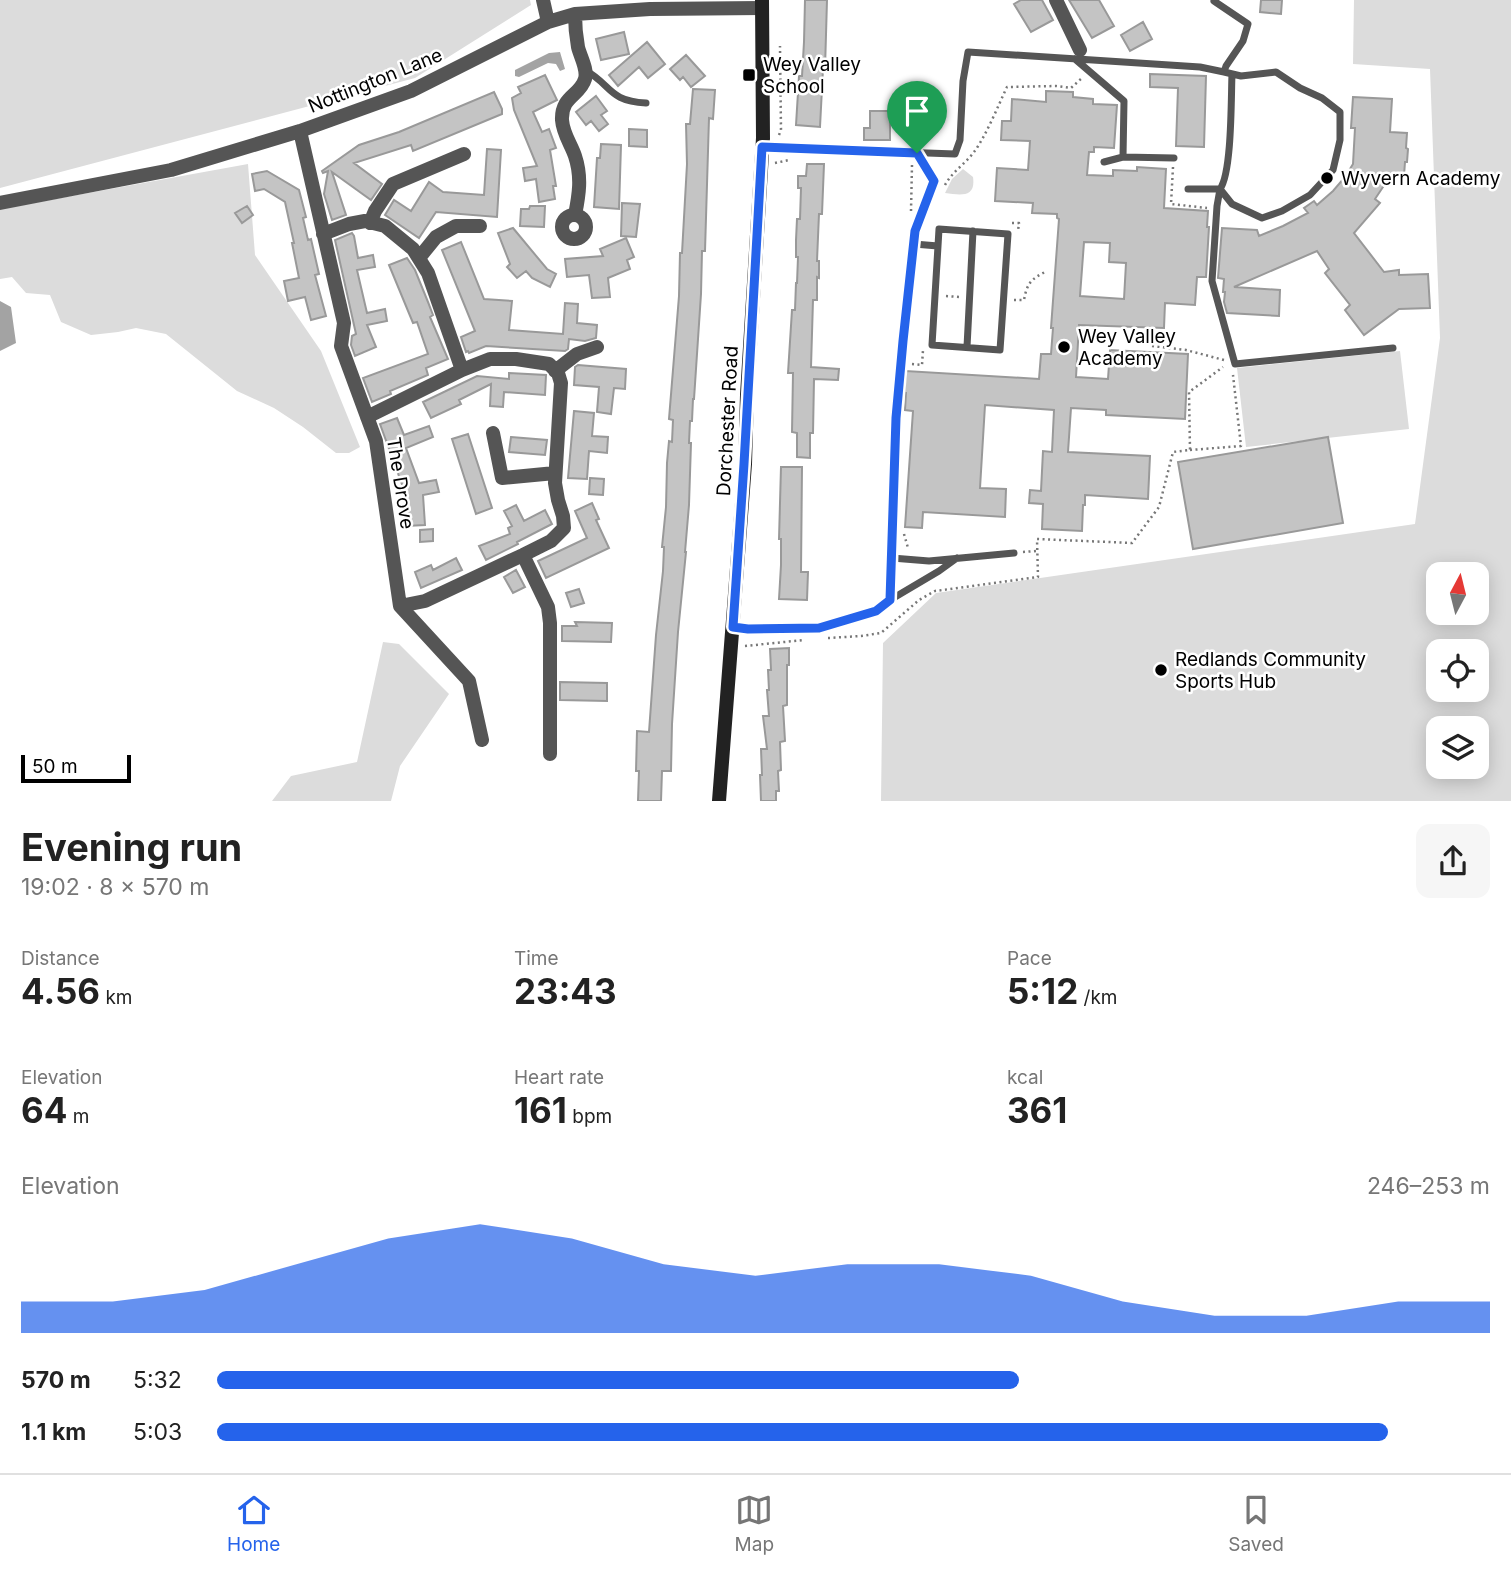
<!DOCTYPE html>
<html lang="en">
<head>
<meta charset="utf-8">
<style>
  body { margin:0; font-family:Inter,sans-serif; background:#f6f6f6; color:#222; height:100vh; display:flex; flex-direction:column; font-size:26px; white-space:nowrap }
  * { box-sizing:border-box; margin:0 }
  p { font-size:23px; color:#767676 }
  .icon { flex:none; width:38px; height:38px; fill:none; stroke:currentColor; stroke-width:2; stroke-linecap:round; stroke-linejoin:round }
  .map { position:relative; height:801px; overflow:hidden }
  .details { display:flex; flex-direction:column; background:#fff; flex:1 }
  .details>* { flex:none }
  .needle { width:46px; rotate:7deg }
  .controls { position:absolute; left:1426px; top:562px; display:grid; gap:14px }
  .controls a { display:grid; place-items:center; width:63px; height:63px; border-radius:14px; background:#fff; box-shadow:0 4px 18px #0003; font-size:35px }
  .scale { position:absolute; left:21px; bottom:18px; width:110px; box-sizing:border-box; padding-left:7px; border:4px solid #000; border-top:0; font-size:19px; line-height:24px; white-space:nowrap; color:#000; -webkit-text-stroke:5px #fff; paint-order:stroke }
  .pin { position:absolute; display:grid; place-items:center; width:60px; height:60px; color:#fff; margin:-72px -30px; border-radius:50% 50% 50% 0; rotate:-45deg; box-shadow:0 0 7px #0007 }
  .pin .icon { rotate:45deg }
  .round { display:grid; place-items:center; flex:none; width:74px; height:74px; border-radius:14px; background:#f6f6f6 }
  .overview { display:flex; align-items:center; justify-content:space-between; height:119px; padding:0 21px }
  h1 { font-size:38px; font-weight:700; line-height:52px }
  .metrics { display:grid; grid-template-columns:repeat(3,1fr); gap:10px; height:119px; padding:7px 21px }
  .metrics div { display:grid; align-content:center }
  .metrics b { font-size:35px; font-weight:700 }
  .metrics small { font-size:19px; font-weight:400 }
  .metrics p { font-size:19px }
  .chart { height:196px; padding:14px 21px }
  .chart p { display:flex; justify-content:space-between }
  .chart svg { width:100%; height:126px; margin-top:7px; fill:#2563eb; opacity:.7 }
  ul { padding:0 21px; list-style:none; font-size:23px }
  li { display:grid; grid-template-columns:112px 84px 1fr; align-items:center; height:52px }
  li i { height:18px; border-radius:9px; background:#2563eb }
  .menu { display:flex; justify-content:space-around; align-items:center; height:98px; border-top:2px solid #e0e0e0; background:#fff; font-size:19px; color:#767676 }
  .menu a { display:grid; justify-items:center; gap:4px }
  .menu .current { color:#2563eb }
  .map>svg:first-child { display:block }
</style>
</head>
<body>
<div class="map">
<svg width="1511" height="801" viewBox="0 0 1511 801">
  <rect width="100%" height="100%" fill="#fff"/>
  <path fill="#dcdcdc" fill-rule="evenodd" d="M0 0H530L531 5 415 78 0 188Z
    M1354 0H1511V801H881L883 643 936 593 1415 524 1440 338 1430 69 1353 64ZM1438 574H1477V612H1438ZM1438 651H1477V690H1438ZM1438 728H1477V766H1438Z
    M248 164 255 255 321 351 360 447 349 453H336L303 427 274 408 237 391 166 334 136 328 118 332 91 335 61 322 50 295 26 293 12 277 0 279V209Z
    M963 169 973 177C976 198 961 195 945 193L952 179Z
    M1400 351 1409 429 1246 447 1237 368Z
    M383 642 399 644 449 694 400 766 391 801H272L291 776 357 762Z"/>
  <path fill="#a3a3a3" d="M560 52 565 69 560 71 556 64 548 63 519 77 515 76V70L549 53Z
    M0 301 11 307 16 343 0 351Z"/>
  <path fill="#c4c4c4" stroke="#999" stroke-width="2" fill-rule="evenodd" d="M805 0H827L825 69H823L820 127 796 125 799 76H802L804 42Z
    M1021 0H1042L1053 20 1031 32 1014 4Z
    M1069 0H1099L1114 26 1092 38Z
    M1261 0H1282L1281 14 1260 12Z
    M1143 22 1152 39 1130 51 1121 35Z
    M624 32 629 54 601 60 596 39Z
    M647 42 665 64 648 78 639 67 618 86 609 75Z
    M686 55 705 76 691 87 683 77 680 80 670 69Z
    M1150 74 1206 76 1204 147 1176 146 1178 88 1150 87Z
    M545 75 557 100 533 112 542 132 549 129 556 148 550 150 556 186H553L555 199 539 202 536 179 525 181 523 168 537 166 514 110 512 98 521 93 518 87Z
    M693 89 715 90 713 119 709 118 705 251H702L701 294 694 399H693L692 421H690L689 443H691L689 505 685 552H686L678 632 672 724 671 771H662L661 801H638L639 771H636L637 731 649 732 656 635 663 571 664 547H662L666 507 667 463 669 441 672 442 673 420 669 419 679 296 680 253H682L687 164 686 124H690Z
    M1046 91 1073 92V97L1093 99V104L1117 105 1114 148 1094 147V152H1089L1087 175 1113 176V170L1137 171V167L1166 169 1164 208 1208 211 1207 227H1209L1206 277H1197L1195 305 1165 303 1164 328 1079 325 1076 377 1108 379 1110 350 1188 354 1185 419 1106 415V410L1071 408 1068 452 1150 456 1148 499 1085 495V505H1083L1082 531 1042 529 1043 504 1029 503 1030 490 1041 491 1043 451 1052 452 1054 410 985 405 980 488 1006 489 1005 517 923 512 922 528 905 527 913 411 905 410 906 393H904L906 371 1039 379 1041 354H1051L1053 328H1051L1059 219 1057 218V214L1032 213 1033 203 995 201 997 168 1028 170 1030 141 1001 140 1002 121H1011L1012 99 1046 102ZM1084 242 1110 243 1109 262 1126 263 1124 299 1080 296Z
    M494 92 502 109V114L413 151 411 145 354 163 382 184 371 200 332 172 346 215 332 220 324 194 328 171 323 173 322 171 359 145 399 132Z
    M596 96 607 111 601 115 608 124 599 131 591 121 586 125 576 112Z
    M1353 97 1392 99 1390 132 1407 133 1406 148 1408 149 1407 162H1405L1404 176H1396L1395 185 1385 184 1375 199 1380 203 1354 233 1384 272 1399 270V275L1428 274 1430 308 1399 309 1364 335 1345 310 1350 305 1325 273 1329 269 1317 251 1234 287 1280 290 1279 316 1227 313 1224 302 1225 292H1223L1224 279 1218 278 1222 228 1257 230 1259 236 1283 226 1308 213 1304 208 1314 201 1317 205 1333 191 1345 177 1353 164 1355 128H1351Z
    M870 111H890V140H864V128H870Z
    M629 129 647 130V147L629 146Z
    M601 144 621 145 619 209 594 207 597 158H600Z
    M487 149 501 150 497 217 436 212 419 238 385 215 394 200 411 211 429 182 443 192 484 195Z
    M807 164H824L822 214H819L818 237 817 261H819V278L817 277V300H813L811 367 839 369 838 380 814 379 813 433H810V458L797 457V433L792 432 793 373H788L792 310H795L796 283H797L798 257H796V240L797 219H800L801 188H798V176H806Z
    M267 171 299 190 306 217 303 218 308 240 311 239 319 274 315 275 326 316 311 320 305 297 288 301 284 281 299 278 292 243H294L285 202 264 189 255 191 252 174Z
    M622 203 640 204 636 237 621 236Z
    M247 206 253 215 242 223 235 213Z
    M530 206H545L544 227 520 226 521 209H529Z
    M513 228 547 269 556 274 550 287 532 278 526 271 517 278 507 267 510 264 498 233Z
    M352 233 354 236 358 258 373 255 375 267 357 270 367 313 385 309 387 321 367 325 376 347 355 356 351 345 352 336 356 334 335 240Z
    M626 238 634 257 627 260 630 269 608 278 610 297 592 298 589 275 567 277 565 259 603 256 600 249Z
    M461 242 484 299 512 301 509 330 563 334 565 303 578 304 577 323 597 325 596 338 585 341 569 339 568 349 565 351 486 346 469 353 468 351 466 352 461 337 475 331 442 250Z
    M407 258 415 270 428 302 433 315 430 317 448 359 426 368 428 375 390 391 391 394 372 402 363 378 428 354 417 322 413 323 389 265Z
    M578 365 626 369 625 389 614 388 611 414 597 412 599 387 574 385 575 367Z
    M509 373 546 375 545 395 504 392 503 407 490 406 491 384 459 400 461 404 431 418 423 402 477 376 509 379Z
    M574 411 594 413 592 436 608 437 607 453 589 451 587 479 568 478Z
    M397 418 404 435 429 426 433 437 406 448 419 483 436 480 439 492 423 495 425 525 406 526 404 490 380 424Z
    M468 434 492 508 476 514 452 439Z
    M511 437 547 440 545 455 509 452Z
    M1328 437 1343 523 1193 549 1178 462Z
    M781 467H802L801 572H808L807 600 779 599 781 565V539H779Z
    M590 478 604 479 603 495 589 494Z
    M592 503 599 519 596 520 609 548 546 578 538 561 587 538 575 511Z
    M516 505 524 521 545 510 552 524 517 542 518 544 486 560 479 546 510 534 508 528 512 526 504 511Z
    M433 529V541L420 542V530Z
    M456 558 462 570 421 588 415 572 431 565 433 570Z
    M516 570 525 587 513 593 504 577Z
    M579 589 584 603 571 607 566 593Z
    M575 622 612 623 611 642 562 641V626H577Z
    M789 648V665H787V705L783 706 785 741 780 742 781 770 778 771 779 791H776V801H761L760 775H762L761 749H767L763 716H769L767 690H769L768 670H771L770 649Z
    M560 682 607 683V701L560 700Z"/>
  <g fill="none" stroke-linecap="round" stroke-linejoin="round">
    <path stroke="#777" stroke-width="2.5" stroke-dasharray="2 3.5" stroke-linecap="butt" d="M779 135 781 130 780 46
      M775 163 789 160
      M1173 167 1171 204 1207 208
      M945 185C952 172 965 164 974 152 986 136 998 106 1007 87L1056 86 1071 88 1082 78
      M911 211 912 165
      M1012 223H1019L1018 231
      M946 296 960 297
      M1014 300H1024C1027 283 1031 279 1047 271
      M1152 346 1186 350 1224 360
      M912 364 922 365 923 350
      M1190 450 1241 446 1233 375
      M904 534 908 548
      M1023 552 1037 551
      M828 638 861 636 881 633 919 600 935 591 1038 577 1037 539 1132 543 1159 507 1173 452 1190 450 1189 392 1223 367
      M745 646 804 640"/>
    <path stroke="#555" stroke-width="7" d="M1075 59 1124 101 1123 157 1104 162
      M585 70C612 85 608 101 646 103
      M762 147 955 154 960 140 963 81 968 52 1200 67 1224 72 1226 66 1243 41 1248 24 1214 1
      M1123 157 1174 158
      M1188 189H1220C1232 173 1231 98 1232 74
      M1220 189 1217 206 1212 281 1235 364 1393 348
      M1220 189 1232 204 1262 218 1282 211 1310 195 1333 170 1340 140V112L1322 98 1300 88 1276 72 1241 76 1224 72
      M914 244 938 246 932 345 1000 350 1008 234 939 229 938 246
      M967 347 973 231
      M892 558 929 561 1014 553
      M890 600 939 571 957 558
      M733 627 748 629 819 628 876 611 890 600 896 418 903 341 915 231 934 181 917 153"/>
    <path stroke="#555" stroke-width="14" d="M543 0 548 22
      M1056 0 1080 50
      M575 14C575 25 576 36 578 47 580 56 588 69 585 79 580 96 561 96 562 120 563 134 571 144 575 156 582 177 579 195 575 215
      M300 131 344 323 341 346 376 441 400 606 469 681 482 740
      M0 203 171 170 300 131 411 91 548 22 575 14 650 9 762 8
      M562 227a12 12 0 1 1 24 0a12 12 0 1 1-24 0Z
      M370 223 375 211 393 184 464 154
      M323 234 349 224 365 221 385 226 413 249 428 273 462 370
      M419 258 436 237 456 226H480
      M555 371 577 354 597 347
      M367 417 462 370 490 359H516L549 364 558 373 561 383 555 483 558 500 563 516 564 528 551 541 523 555 425 601 400 606
      M493 433 502 478 555 473
      M523 555 548 607 550 623V754"/>
    <path stroke="#222" stroke-width="14" d="M719 801 745 464 747 395 763 138 762 0"/>
  </g>
  <g fill="none" stroke-linecap="round" stroke-linejoin="round">
    <g stroke="#fff" stroke-width="14">
      <path id="route" d="M762 147 917 153 934 181 915 231 903 341 896 418 890 600 876 611 819 628 748 629 733 627 744 464Z"/>
    </g>
    <use href="#route" stroke="#2563eb" stroke-width="9"/>
  </g>
  <g fill="#000" stroke="#fff" stroke-width="2.5">
    <rect x="742" y="68" width="14" height="14" rx="3.5"/>
    <circle cx="1327" cy="178" r="7"/>
    <circle cx="1064" cy="347" r="7"/>
    <circle cx="1161" cy="670" r="7"/>
  </g>
  <g text-anchor="middle" stroke-width="5" stroke-linejoin="round" paint-order="stroke">
    <g font-size="19" fill="#000" stroke="#fff" text-anchor="start">
      <text x="763" y="71">Wey Valley<tspan x="763" dy="22">School</tspan></text>
      <text x="1341" y="185">Wyvern Academy</text>
      <text x="1078" y="343">Wey Valley<tspan x="1078" dy="22">Academy</tspan></text>
      <text x="1175" y="666">Redlands Community<tspan x="1175" dy="22">Sports Hub</tspan></text>
    </g>
    <g font-size="19" fill="#000" stroke="#fff">
      <text transform="translate(375 80) rotate(-22)" y="7">Nottington Lane</text>
      <text transform="translate(727 421) rotate(-87)" y="7">Dorchester Road</text>
      <text transform="translate(401 483) rotate(81)" y="7">The Drove</text>
    </g>
  </g>
</svg>
<div class="controls">
<a><svg class="needle" viewBox="-14 -14 28 28"><path d="M0-13l5 13h-10z" fill="#e53935"/><path d="M0 13l5-13h-10z" fill="#767676"/></svg></a>
<a><svg class="icon" aria-label="locate" viewBox="0 0 24 24"><circle cx="12" cy="12" r="6"/><path d="M12 2v4M12 18v4M2 12h4M18 12h4"/></svg></a>
<a><svg class="icon" aria-label="layers" viewBox="0 0 24 24"><path d="M12 4l9 5-9 5-9-5zM3 14l9 5 9-5"/></svg></a>
</div>
<div class="scale">50 m</div>
<div class="pin" style="left:917px;top:153px;background:#1e9e55"><svg class="icon" aria-label="arrive" viewBox="0 0 24 24"><path d="M6 21V4h12l-3 4 3 4H6"/></svg></div>
</div>
<section class="details">
<div class="overview"><div><h1>Evening run</h1><p>19:02 · 8 × 570 m</p></div><a class="round"><svg class="icon" aria-label="share" viewBox="0 0 24 24"><path d="M12 15V3M7 8l5-5 5 5M5 13v7h14v-7"/></svg></a></div>
<div class="metrics">
<div><p>Distance</p><b>4.56<small> km</small></b></div>
<div><p>Time</p><b>23:43</b></div>
<div><p>Pace</p><b>5:12<small> /km</small></b></div>
</div>
<div class="metrics">
<div><p>Elevation</p><b>64<small> m</small></b></div>
<div><p>Heart rate</p><b>161<small> bpm</small></b></div>
<div><p>kcal</p><b>361</b></div>
</div>
<div class="chart"><p><span>Elevation</span>246–253 m</p>
<svg viewBox="0 0 160 44" preserveAspectRatio="none"><path d="M0 44V33L10 33L20 29L30 20L40 11L50 6L60 11L70 20L80 24L90 20L100 20L110 24L120 33L130 38L140 38L150 33L160 33V44z"/></svg>
</div>
<ul>
<li><b>570 m</b>5:32<i style="width:63%"></i></li>
<li><b>1.1 km</b>5:03<i style="width:92%"></i></li>
</ul>
</section>
<nav class="menu">
<a class="current"><svg class="icon" aria-label="home" viewBox="0 0 24 24"><path d="M3 11l9-7 9 7M6 9v11h12V9"/></svg>Home</a>
<a><svg class="icon" aria-label="map" viewBox="0 0 24 24"><path d="M3 6l6-2 6 2 6-2v14l-6 2-6-2-6 2zM9 4v14M15 6v14"/></svg>Map</a>
<a><svg class="icon" aria-label="saved" viewBox="0 0 24 24"><path d="M7 4h10v16l-5-4-5 4z"/></svg>Saved</a>
</nav>
</body>
</html>
